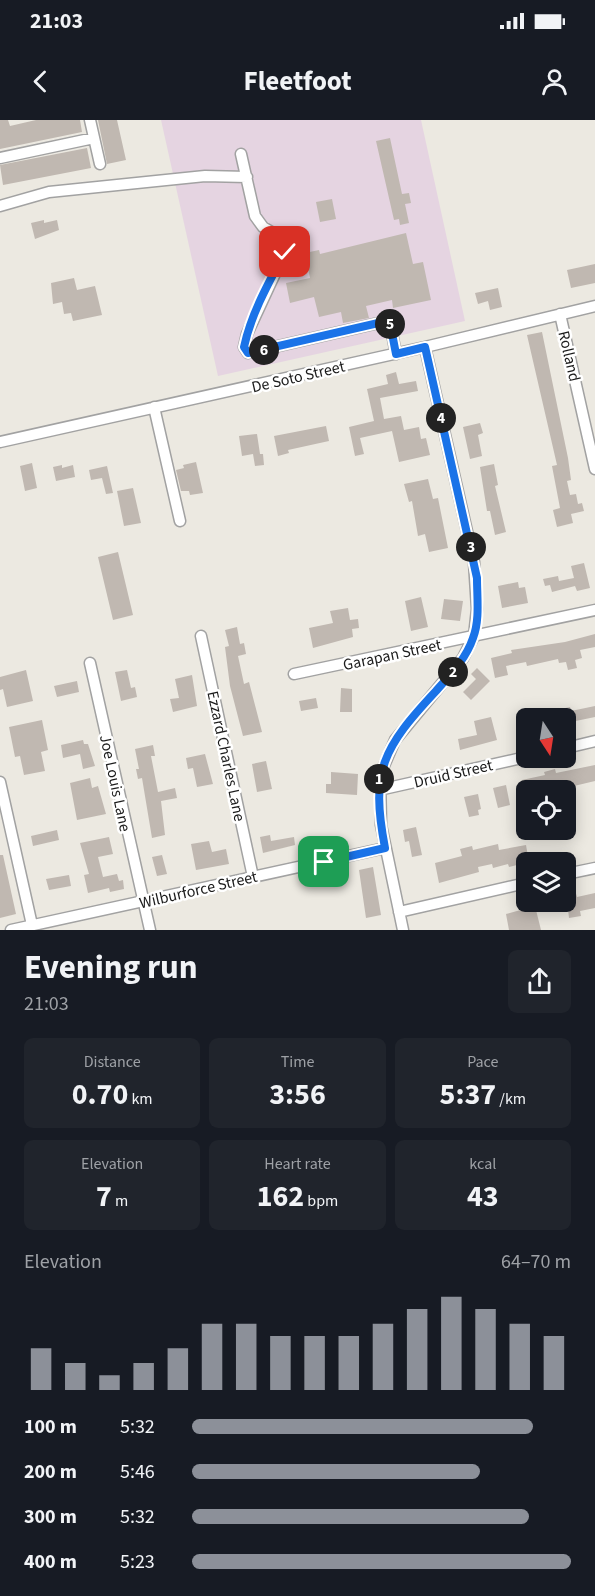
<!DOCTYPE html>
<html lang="en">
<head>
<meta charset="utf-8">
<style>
  body { margin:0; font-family:"Source Sans 3",sans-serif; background:#20242c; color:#f1f3f6; height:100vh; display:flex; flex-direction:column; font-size:22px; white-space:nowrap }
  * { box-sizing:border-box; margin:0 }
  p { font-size:20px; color:#9ea1a6 }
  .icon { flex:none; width:33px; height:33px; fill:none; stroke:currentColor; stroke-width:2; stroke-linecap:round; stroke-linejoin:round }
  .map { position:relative; height:810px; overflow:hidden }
  .details { display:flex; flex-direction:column; background:#171b24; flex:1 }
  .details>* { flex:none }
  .needle { width:39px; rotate:168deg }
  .controls { position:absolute; left:516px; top:588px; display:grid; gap:12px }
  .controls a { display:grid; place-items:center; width:60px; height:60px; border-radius:9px; background:#171b24; box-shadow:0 3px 15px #0003; font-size:30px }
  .pin { position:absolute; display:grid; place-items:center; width:51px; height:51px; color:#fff; margin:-26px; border-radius:12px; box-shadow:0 3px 9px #0006 }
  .km { position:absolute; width:30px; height:30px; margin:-15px; border-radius:50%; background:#222; color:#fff; font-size:16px; line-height:30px; text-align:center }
  .round { display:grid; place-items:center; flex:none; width:63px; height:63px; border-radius:9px; background:#20242c }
  .summary { display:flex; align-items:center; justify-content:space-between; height:102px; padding:0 24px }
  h1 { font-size:33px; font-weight:700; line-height:45px }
  .figures { display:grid; grid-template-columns:repeat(3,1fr); gap:9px; height:102px; padding:6px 24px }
  .figures div { display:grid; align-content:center; border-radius:9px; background:#20242c; text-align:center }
  .figures b { font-size:30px; font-weight:700 }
  .figures small { font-size:16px; font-weight:400 }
  .figures p { font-size:16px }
  .chart { height:168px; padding:12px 24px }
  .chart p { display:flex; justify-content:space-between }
  .chart svg { width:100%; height:108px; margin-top:6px; stroke:#8c9099; stroke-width:6 }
  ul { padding:0 24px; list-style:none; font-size:20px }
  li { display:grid; grid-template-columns:96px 72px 1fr; align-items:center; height:45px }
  li i { height:15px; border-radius:8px; background:#8c9099 }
  .status { display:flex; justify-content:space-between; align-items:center; height:42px; padding:0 30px; background:#171b24; direction:ltr }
  .status svg { height:16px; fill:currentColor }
  header { display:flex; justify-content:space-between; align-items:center; height:78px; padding:0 24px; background:#171b24; font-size:27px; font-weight:700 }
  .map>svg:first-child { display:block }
</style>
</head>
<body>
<div class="status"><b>21:03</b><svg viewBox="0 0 49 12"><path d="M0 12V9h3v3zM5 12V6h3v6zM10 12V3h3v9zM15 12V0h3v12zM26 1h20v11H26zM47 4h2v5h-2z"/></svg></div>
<header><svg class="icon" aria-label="back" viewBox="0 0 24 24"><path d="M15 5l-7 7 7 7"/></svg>Fleetfoot<svg class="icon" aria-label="person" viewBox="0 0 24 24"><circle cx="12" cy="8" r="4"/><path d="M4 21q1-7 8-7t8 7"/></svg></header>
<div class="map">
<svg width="595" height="810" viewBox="0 0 595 810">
  <rect width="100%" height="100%" fill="#ece9e1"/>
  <path fill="#e5d4e1" d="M161 0H421L465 201 218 256Z"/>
  <path fill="#c0b8b1" d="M0 0H8L10 6 36 0H80L82 12 0 29Z
    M98 0H117L126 40 107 44Z
    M390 18 402 74 409 73 411 83 405 84 409 103 400 105 399 99 394 100 376 21Z
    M87 28 91 48 3 65 0 45Z
    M332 79 336 99 320 102 316 82Z
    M44 100V103L57 100 59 110 35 119 31 103Z
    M406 113 413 144 423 142 431 180 393 188 392 180 366 186 369 198 343 203 341 192 319 197 314 177 290 183 286 163 310 158 305 133 319 130 320 134Z
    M595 144V163L571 168 567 150Z
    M74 158 77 170 95 166 102 195 73 201 71 193 64 194 62 182 53 184 51 163Z
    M498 168 502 187 490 190 488 181 478 184 475 173Z
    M542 212 568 338 571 360 567 361 570 375 576 374 578 384 582 383 584 391 571 394 573 403 557 407 553 390 560 388 552 346 557 345 527 215Z
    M396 252 399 264 416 261 418 271 380 278 384 299 401 296 404 310 419 307 421 319 426 318 430 335 399 342 392 311 360 318 364 334 355 336 349 307 374 301 367 269 388 264 386 255Z
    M480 303 483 313 478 315 482 336 470 339 463 307Z
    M326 306 329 321 288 330 289 333 278 336 274 316Z
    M257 314 260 334H263L264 345 255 346 253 334 242 336 239 316Z
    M196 342 203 373 190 375 189 371H181L176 350 184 348 183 345Z
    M32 343 37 368 25 371 20 346Z
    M494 344 498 365 495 366 506 412 495 415 490 391H487L480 347Z
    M62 345V348L73 345 75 357 56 361 53 347Z
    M107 346 113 373 106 374 102 358 91 360 89 350Z
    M428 359 433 379 438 378 448 428 429 432 425 414 418 416 412 381 409 382 404 364Z
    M133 368 141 403 124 406 117 371Z
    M118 432 133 495 113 500 98 437Z
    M584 443 590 468 577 471 575 466 552 472 550 465 545 466 543 459 558 456 559 461 574 458 571 446Z
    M518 462 519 468 525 467 528 483 502 488 498 466Z
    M421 477 428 507 411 511 405 481Z
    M444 479 463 481 460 501 441 499Z
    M348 488 350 500 358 499 359 508 352 509 353 517 313 528 309 508 333 503 330 491Z
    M237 507 240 524 244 523 246 534 238 536 244 564 249 562 262 612 243 616 230 566 225 527 229 526 225 510Z
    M595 514V527L580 530 582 538 575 540 577 548 568 550 566 542 559 543 558 539 527 546 526 542 506 546 508 555 495 558 491 538 512 533 511 530 565 522Z
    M477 548 490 561 471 580 463 572 476 559 471 554Z
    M26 550 33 581 7 587 3 569 0 570V557Z
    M127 550 131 568 135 567 137 577 121 581 115 552Z
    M192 555 197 586 173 592 170 579 179 578 175 559Z
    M77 561 79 572 57 577 54 566Z
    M341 568 352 569V592H340Z
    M316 578 318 588 301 591 299 581Z
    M595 586V597L566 603V598H553L552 591 570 587 571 591Z
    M491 597 497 620 460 630 458 619 477 615 474 601Z
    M42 600 48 630 41 632 45 651 24 655 20 636 15 637 9 607Z
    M83 620 84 624H88L95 646 83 649 80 634 63 638 61 625Z
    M153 625 155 636H151L158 672 175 668 177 678 161 681 165 715 152 718 142 658 138 659 136 649H139L135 629Z
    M205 634 213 664 197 667 193 648 188 649 186 638Z
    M266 641 272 669 257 672 252 644Z
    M595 645V661L557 670H524L522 660 545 655 544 652 555 649 556 653Z
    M331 652 358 654 357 675 326 673V664H331Z
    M90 658 92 668 98 666 106 694 77 700 70 663Z
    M506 665 510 685 498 688 493 668Z
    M478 674 481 689 478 690 479 695 469 697 464 677Z
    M416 707 422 735 412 737 409 721 405 722 403 710Z
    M57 710 59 720 33 726 31 716Z
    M270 715 271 721 294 717 295 725 263 733 260 717Z
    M109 717 113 734 98 737 103 757 117 754 119 761 123 760 124 769 110 772 109 768 88 773 84 755 89 754 80 723Z
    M209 721 212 732 226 729 229 744 196 750 191 724Z
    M498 724 499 730 526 725 529 742 509 747 508 744 493 748 492 744 478 747 479 752 439 763 435 743 462 736 460 729 472 726 473 730Z
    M0 735H3L16 794 0 798Z
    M162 735 167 754 157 756 152 737Z
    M373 747 381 795 366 798 359 750Z
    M69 755 71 766 49 770 46 759Z
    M575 770 577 777 595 773V788L580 791 581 796 569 798 566 772Z
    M535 786 541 810H509L506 794Z"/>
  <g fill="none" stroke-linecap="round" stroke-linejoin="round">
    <g stroke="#a2a2a2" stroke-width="13">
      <path id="minor" d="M90 0 100 44
        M241 34 255 96 263 107 280 117 285 132 247 214 244 227 248 233 387 201 390 203 396 234
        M0 38 94 18
        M0 86 49 72 205 56 247 57
        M560 194 595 349
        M154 287 180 401
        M0 322 425 227 595 186
        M201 516 253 757
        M90 543 150 810
        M294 554 595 490
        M566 628 595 621
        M0 662 32 805
        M379 670 526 637
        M566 754 595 748
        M399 792 526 763
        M11 810 385 728
        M403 810 381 705 380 655 395 620 463 538 474 516 477 489 474 442 425 227"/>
    </g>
    <use href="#minor" stroke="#fff" stroke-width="10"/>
  </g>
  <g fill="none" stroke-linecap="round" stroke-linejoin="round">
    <g stroke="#fff" stroke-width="12">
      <path id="route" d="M285 132C269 162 251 194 244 227L248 233 387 201 390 203 396 234 425 227 477 458C477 478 480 500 473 518 466 539 450 555 436 571 383 628 370 650 385 728L324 742"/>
    </g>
    <use href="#route" stroke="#1a73e8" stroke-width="8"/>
  </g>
  <g text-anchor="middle" stroke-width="5" stroke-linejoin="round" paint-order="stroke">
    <g font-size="16" fill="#1b1b1b" stroke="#fff">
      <text transform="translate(570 236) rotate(77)" y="6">Rolland</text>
      <text transform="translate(298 256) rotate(-13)" y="6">De Soto Street</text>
      <text transform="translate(392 534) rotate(-12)" y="6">Garapan Street</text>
      <text transform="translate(227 636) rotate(78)" y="6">Ezzard Charles Lane</text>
      <text transform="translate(453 653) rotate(-13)" y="6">Druid Street</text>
      <text transform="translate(116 663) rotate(78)" y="6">Joe Louis Lane</text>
      <text transform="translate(198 769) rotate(-13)" y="6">Wilburforce Street</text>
    </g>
  </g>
</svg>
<div class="controls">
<a><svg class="needle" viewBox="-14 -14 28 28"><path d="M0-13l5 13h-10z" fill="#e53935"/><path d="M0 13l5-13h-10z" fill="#9ea1a6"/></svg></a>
<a><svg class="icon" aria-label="locate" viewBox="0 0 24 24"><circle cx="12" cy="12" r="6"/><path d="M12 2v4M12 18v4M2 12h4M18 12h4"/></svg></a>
<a><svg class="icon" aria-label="layers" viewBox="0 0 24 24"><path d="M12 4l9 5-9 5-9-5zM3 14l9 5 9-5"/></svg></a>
</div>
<div class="pin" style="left:324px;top:742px;background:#1e9e55"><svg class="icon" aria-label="arrive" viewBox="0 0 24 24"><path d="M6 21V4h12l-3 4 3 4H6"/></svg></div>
<div class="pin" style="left:285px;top:132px;background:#d93025"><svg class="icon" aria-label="check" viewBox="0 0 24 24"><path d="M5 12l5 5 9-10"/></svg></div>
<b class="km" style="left:379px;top:659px">1</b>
<b class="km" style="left:453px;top:552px">2</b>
<b class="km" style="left:471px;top:427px">3</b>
<b class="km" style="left:441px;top:298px">4</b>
<b class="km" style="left:390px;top:204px">5</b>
<b class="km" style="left:264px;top:230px">6</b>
</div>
<section class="details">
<div class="summary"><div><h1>Evening run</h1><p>21:03</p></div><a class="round"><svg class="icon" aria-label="share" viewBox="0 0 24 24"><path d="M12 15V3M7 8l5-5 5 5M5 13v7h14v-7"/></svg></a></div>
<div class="figures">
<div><p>Distance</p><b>0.70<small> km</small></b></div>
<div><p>Time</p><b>3:56</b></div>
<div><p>Pace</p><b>5:37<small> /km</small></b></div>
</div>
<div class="figures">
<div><p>Elevation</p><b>7<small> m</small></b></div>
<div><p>Heart rate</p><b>162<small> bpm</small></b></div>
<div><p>kcal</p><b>43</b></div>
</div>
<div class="chart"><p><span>Elevation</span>64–70 m</p>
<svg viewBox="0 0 160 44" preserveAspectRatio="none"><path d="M5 44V27M15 44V33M25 44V38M35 44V33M45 44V27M55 44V17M65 44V17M75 44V22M85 44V22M95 44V22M105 44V17M115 44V11M125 44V6M135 44V11M145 44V17M155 44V22"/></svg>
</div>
<ul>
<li><b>100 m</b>5:32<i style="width:90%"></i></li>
<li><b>200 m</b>5:46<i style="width:76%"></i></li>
<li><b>300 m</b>5:32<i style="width:89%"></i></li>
<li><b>400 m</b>5:23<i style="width:100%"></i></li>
</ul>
</section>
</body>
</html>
